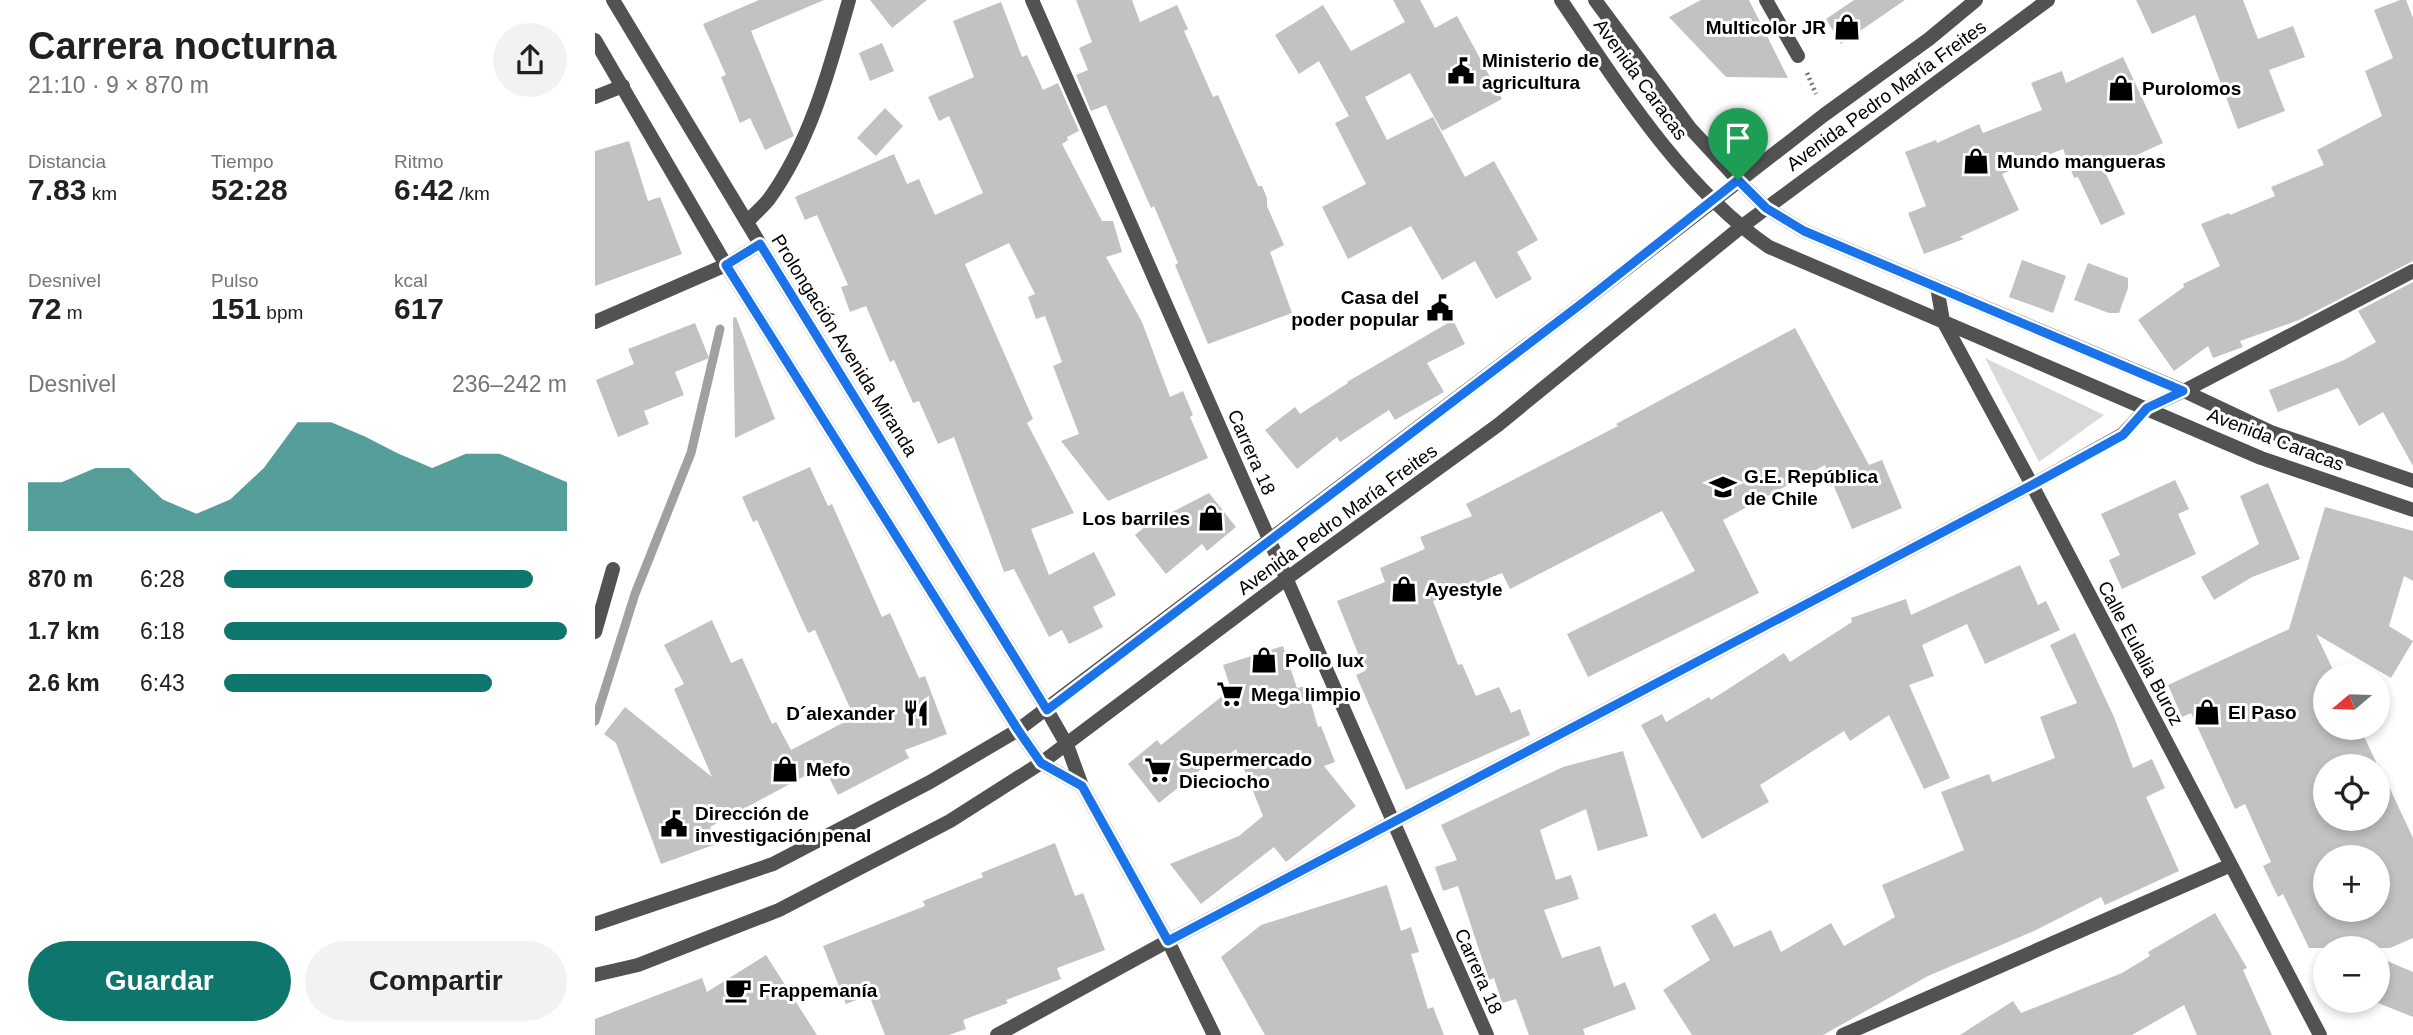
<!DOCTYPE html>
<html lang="es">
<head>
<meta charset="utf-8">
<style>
  body { margin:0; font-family:Helvetica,sans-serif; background:#f2f2f2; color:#202124; height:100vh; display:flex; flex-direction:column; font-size:26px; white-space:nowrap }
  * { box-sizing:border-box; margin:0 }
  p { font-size:23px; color:#757577 }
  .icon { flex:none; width:38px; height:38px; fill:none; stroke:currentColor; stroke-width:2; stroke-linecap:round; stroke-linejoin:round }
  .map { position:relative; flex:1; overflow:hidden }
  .sheet { display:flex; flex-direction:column; background:#fff; width:595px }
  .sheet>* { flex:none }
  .needle { width:46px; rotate:251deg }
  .controls { position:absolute; left:1718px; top:663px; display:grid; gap:14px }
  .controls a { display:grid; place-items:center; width:77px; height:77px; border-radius:50%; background:#fff; box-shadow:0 4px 10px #0003; font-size:35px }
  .pin { position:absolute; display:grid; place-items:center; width:60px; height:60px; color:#fff; margin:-72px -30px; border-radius:50% 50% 50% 0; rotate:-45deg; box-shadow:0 0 7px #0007 }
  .pin .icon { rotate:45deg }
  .round { display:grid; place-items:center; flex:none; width:74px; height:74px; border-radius:37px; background:#f2f2f2 }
  .overview { display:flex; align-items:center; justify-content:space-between; height:119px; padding:0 28px }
  h1 { font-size:38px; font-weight:700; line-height:52px }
  .stats { display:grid; grid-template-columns:repeat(3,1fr); gap:10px; height:119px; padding:7px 28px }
  .stats div { display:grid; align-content:center }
  .stats b { font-size:30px; font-weight:700 }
  .stats small { font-size:19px; font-weight:400 }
  .stats p { font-size:19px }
  .chart { height:196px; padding:14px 28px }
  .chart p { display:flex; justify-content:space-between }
  .chart svg { width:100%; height:126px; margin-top:7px; fill:#0f766e; opacity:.7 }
  .button { display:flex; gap:14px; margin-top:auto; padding:14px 28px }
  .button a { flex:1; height:80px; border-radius:42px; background:#0f766e; color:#fff; font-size:28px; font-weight:700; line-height:80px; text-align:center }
  .button a+a { background:#f2f2f2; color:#202124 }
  ul { padding:0 28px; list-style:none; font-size:23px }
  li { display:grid; grid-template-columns:112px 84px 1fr; align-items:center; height:52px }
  li i { height:18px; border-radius:9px; background:#0f766e }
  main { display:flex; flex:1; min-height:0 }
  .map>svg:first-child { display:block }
</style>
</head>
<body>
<main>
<section class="sheet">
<div class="overview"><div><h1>Carrera nocturna</h1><p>21:10 · 9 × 870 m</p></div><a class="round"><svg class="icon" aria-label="share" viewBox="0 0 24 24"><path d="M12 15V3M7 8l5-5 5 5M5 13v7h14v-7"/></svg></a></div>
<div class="stats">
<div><p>Distancia</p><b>7.83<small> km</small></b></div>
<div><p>Tiempo</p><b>52:28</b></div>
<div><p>Ritmo</p><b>6:42<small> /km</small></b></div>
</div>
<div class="stats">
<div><p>Desnivel</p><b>72<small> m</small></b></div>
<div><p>Pulso</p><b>151<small> bpm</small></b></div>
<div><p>kcal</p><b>617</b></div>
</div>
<div class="chart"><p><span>Desnivel</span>236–242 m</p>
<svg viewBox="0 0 160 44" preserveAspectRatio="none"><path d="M0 44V27L10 27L20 22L30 22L40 33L50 38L60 33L70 22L80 6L90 6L100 11L110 17L120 22L130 17L140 17L150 22L160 27V44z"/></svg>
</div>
<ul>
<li><b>870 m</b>6:28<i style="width:90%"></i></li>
<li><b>1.7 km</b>6:18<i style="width:100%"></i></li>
<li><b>2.6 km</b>6:43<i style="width:78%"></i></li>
</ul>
<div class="button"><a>Guardar</a><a>Compartir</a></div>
</section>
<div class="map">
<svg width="1818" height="1035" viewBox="0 0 1818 1035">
  <rect width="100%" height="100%" fill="#fff"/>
  <path fill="#d9d9d9" d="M1390 358 1509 415 1444 462Z"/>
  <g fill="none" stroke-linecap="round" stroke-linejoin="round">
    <path stroke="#a0a0a0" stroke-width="9" d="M0 721 40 594 96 453 125 329"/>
  </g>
  <path fill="#c2c2c2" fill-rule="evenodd" d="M164 0H229L156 31 199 136 170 150 155 118 145 123 126 77 131 75 108 24Z
    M275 0H332L297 28Z
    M481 0H537L545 22 582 5 593 29 589 31 618 97 623 95 663 186H667L672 198V206L689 245 675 252 697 313 613 344 580 265 583 263 559 206 556 208 511 105 496 111 481 75 493 70 484 48 497 42Z
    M798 0H825L840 28 862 16 907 99 847 131 815 73 770 97 792 140 838 117 870 177 899 161 943 240 922 252 937 279 901 299 880 261 847 280 816 226 753 259 727 207 771 184 740 123 754 116 724 61 704 74 680 35 728 5 756 51 810 22Z
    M1106 0H1154L1193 78 1131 77 1074 17Z
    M1259 0H1310L1246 44 1231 19Z
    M1541 0H1648L1663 39 1698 26 1710 57 1674 70 1690 111 1643 129 1600 15 1557 34Z
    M1805 0H1811L1818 18V261L1704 320 1645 341 1648 347 1618 358 1613 346 1579 371 1543 320 1589 287 1588 284 1625 266 1606 224 1634 213 1635 215 1680 196 1676 187 1729 165 1722 150 1787 116 1770 71 1798 58 1779 10Z
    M406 2 427 57 432 55 448 90 463 83 484 131 472 137 473 140 467 144 507 221H518L527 252 511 257 547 322 575 397 588 391 598 415 595 417 613 458 513 501 466 441 484 434 458 366 467 362 450 316 441 319 433 297 440 294 414 243 370 264 438 419 432 423 479 513 436 529 454 575 499 552 521 595 498 607 508 627 474 644 467 630 454 637 419 569 409 572 359 437 343 444 324 401 318 403 299 360 295 362 271 306 255 312 246 287 253 285 222 215 210 220 200 197 299 154 312 184 324 179 340 215 388 193 354 116 344 121 333 97 379 77 358 21Z
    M287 43 299 71 275 81 264 53Z
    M1528 57 1568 143 1509 170 1530 214 1506 225 1483 177 1479 178 1468 149 1407 174 1424 210 1365 237 1369 239 1329 254 1313 213 1331 206 1310 152 1341 140 1342 143 1384 124 1388 133 1447 110 1436 83 1467 71 1471 83Z
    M290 108 308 126 281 156 262 138Z
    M34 141 53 201 65 197 87 254 0 286V151Z
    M1427 260 1471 276 1458 313 1414 297Z
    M1493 263 1533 278V288L1524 313H1514L1479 300Z
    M1818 282V466L1788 412 1764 426 1743 388 1683 412 1674 390 1749 360 1781 342 1763 311Z
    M141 317 180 419 140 438 138 318Z
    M858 320 870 344 832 363 849 392 800 420 794 410 745 442 742 437 702 469 670 430 700 407 705 414 753 383 752 382Z
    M100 323 114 358 80 372 89 395 49 411 54 424 23 437 1 380 39 364 33 349Z
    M1200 328 1274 465 1287 460 1307 508 1257 529 1230 465 1128 520 1164 593 993 677 972 634 1100 571 1067 511 915 589 907 573 838 601 863 665 867 664 881 696 904 687 916 713 925 709 935 735 811 790 761 675 770 671 742 601 790 582 785 568 830 549 825 537 877 516 871 504 1023 426 1021 424Z
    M215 467 233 506 237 504 287 617 295 613 324 678 330 676 352 734 310 750 314 758 243 795 228 766 115 827 121 844 66 864 21 743 9 734 30 707 117 777 79 689 89 684 69 645 117 620 136 663 147 658 177 724 181 722 196 750 259 717 220 630 213 633 162 520 158 522 147 497Z
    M1580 480 1594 509 1583 514 1601 554 1527 589 1514 560 1525 555 1506 514Z
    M1673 483 1705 559 1657 577 1619 600 1606 577 1664 544 1645 496Z
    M614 493 641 527 612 551 607 544 571 574 540 535 552 525Z
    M1730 507 1818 531V581L1809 576 1794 626 1818 641 1796 678 1721 634 1741 676H1731V728H1765L1783 766H1731V819H1783V763L1818 838V938L1795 948H1714L1688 894 1683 897 1668 866 1676 862 1650 804 1640 809 1596 713 1587 717 1573 685 1694 629ZM1731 858H1783V910H1731Z
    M1425 565 1443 605 1451 601 1465 630 1390 664 1372 624 1327 645 1339 676 1314 685 1355 778 1329 789 1294 715 1255 741 1249 731 1165 785 1174 802 1107 839 1046 725 1067 714 1071 722 1114 697 1116 700 1189 653 1195 662 1257 622 1256 618 1311 599 1316 615Z
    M1480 633 1519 717 1538 768 1557 759 1570 788 1551 797 1584 871 1510 905 1506 897 1439 931 1333 976 1228 1035H1097L1068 990 1115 960 1096 926 1120 913 1139 947 1176 930 1186 952 1236 923 1249 946 1300 917 1287 885 1369 850 1346 792 1394 774 1397 782 1460 758 1445 717 1482 703 1455 645Z
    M688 646 702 688 711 686 723 727 726 726 740 762 729 766 761 806 691 862 679 847 606 904 575 864 644 836 668 816 641 749 618 767 614 763 564 803 533 764 562 740 566 745 636 689 628 665Z
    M1028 751 1053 836 1003 851 991 809 945 830 961 880 976 875 984 899 949 910 967 958 1005 946 1019 987 1030 982 1041 1009 988 1029 990 1035H934L921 999 907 1003 899 978 894 980 863 886 848 891 840 867 862 860 846 825 968 767Z
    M460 843 480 896 488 893 510 950 462 968 466 979 411 1000 413 1003 368 1020 371 1029 354 1035H290L274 995 251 1004 228 946 330 906 328 901 388 877 386 873Z
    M792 885 806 931 816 927 824 952 816 954 833 1009 838 1007 849 1035H670L626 957 666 925Z
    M1620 913 1652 968 1648 970 1677 1035H1602L1589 1005 1537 1035H1365L1418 1001 1426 1013 1527 973 1555 956 1553 952Z
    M171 955 222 1035H0V1019L107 978 112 992Z
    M1783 957 1818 972V1017L1783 1003Z"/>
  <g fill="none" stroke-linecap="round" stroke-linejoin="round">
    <path stroke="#747474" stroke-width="4.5" stroke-dasharray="2 3.5" stroke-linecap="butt" d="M1212 73 1221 94"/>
    <path stroke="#525252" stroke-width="14" d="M152 222C159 214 168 207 174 199 216 141 235 67 254 0
      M0 632 18 569"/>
    <path stroke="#525252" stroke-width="14" d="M18 0 165 244 452 710 472 745 487 786 573 941 619 1035
      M437 0 892 1035
      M966 0C1024 86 1087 187 1174 247L1666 458 1818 510
      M1000 0 1095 128 1143 180 1171 208 1209 231 1589 391 1676 432 1818 481
      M1171 0 1203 56
      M0 40 131 265 423 730 446 763 487 786
      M0 97 28 86
      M1342 287 1348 321 1437 485 1725 1035
      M0 322 131 265 165 244
      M402 1035 573 941 1437 485 1528 434 1552 408 1589 391 1818 271
      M1248 1035 1636 865"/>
    <path stroke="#525252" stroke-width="14" d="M0 924 178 864 335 782 423 730 990 301 1229 115 1334 39 1381 0
      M0 975 43 965 184 910 355 821 446 763 691 579 903 425 1146 227 1453 0"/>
  </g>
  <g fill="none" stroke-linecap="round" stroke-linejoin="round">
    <g stroke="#fff" stroke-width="14">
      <path id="route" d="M1143 180 1171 208 1209 231 1588 391 1552 408 1528 435 1437 485 573 941 487 786 446 763 423 730 131 265 165 244 452 710 990 301Z"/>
    </g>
    <use href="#route" stroke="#1a73e8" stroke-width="9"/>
  </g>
  <defs>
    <g id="shop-bare" transform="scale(2.1)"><path d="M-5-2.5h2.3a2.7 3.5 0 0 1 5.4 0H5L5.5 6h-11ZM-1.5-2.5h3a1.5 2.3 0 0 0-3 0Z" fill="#000" stroke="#fff" stroke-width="2.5" paint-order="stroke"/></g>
    <g id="civic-bare" transform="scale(2.1)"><path d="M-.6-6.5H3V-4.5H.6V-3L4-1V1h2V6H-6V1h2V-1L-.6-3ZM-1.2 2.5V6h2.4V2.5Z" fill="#000" stroke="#fff" stroke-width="2.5" paint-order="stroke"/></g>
    <g id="school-bare" transform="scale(2.1)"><path d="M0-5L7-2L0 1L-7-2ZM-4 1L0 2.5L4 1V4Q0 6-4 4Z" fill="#000" stroke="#fff" stroke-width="2.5" paint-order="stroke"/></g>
    <g id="supermarket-bare" transform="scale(2.1)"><path d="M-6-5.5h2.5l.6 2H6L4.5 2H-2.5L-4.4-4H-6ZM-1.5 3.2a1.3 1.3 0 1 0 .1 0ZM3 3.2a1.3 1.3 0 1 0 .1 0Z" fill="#000" stroke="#fff" stroke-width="2.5" paint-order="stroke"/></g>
    <g id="restaurant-bare" transform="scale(2.1)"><path d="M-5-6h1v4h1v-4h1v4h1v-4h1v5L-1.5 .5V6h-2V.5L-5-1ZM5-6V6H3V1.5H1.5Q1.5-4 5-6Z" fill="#000" stroke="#fff" stroke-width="2.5" paint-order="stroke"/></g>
    <g id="cafe-bare" transform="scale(2.1)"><path d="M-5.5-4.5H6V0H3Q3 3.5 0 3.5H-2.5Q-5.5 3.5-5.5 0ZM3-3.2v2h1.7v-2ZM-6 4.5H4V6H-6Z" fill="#000" stroke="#fff" stroke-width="2.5" paint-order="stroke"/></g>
  </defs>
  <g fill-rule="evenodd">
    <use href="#shop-bare" x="1252" y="27"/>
    <use href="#civic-bare" x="866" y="71"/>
    <use href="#shop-bare" x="1526" y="88"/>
    <use href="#shop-bare" x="1381" y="161"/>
    <use href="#civic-bare" x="845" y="308"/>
    <use href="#school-bare" x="1128" y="487"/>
    <use href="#shop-bare" x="616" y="518"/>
    <use href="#shop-bare" x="809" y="589"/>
    <use href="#shop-bare" x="669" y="660"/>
    <use href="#supermarket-bare" x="635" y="694"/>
    <use href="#shop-bare" x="1612" y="712"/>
    <use href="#restaurant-bare" x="321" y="713"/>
    <use href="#shop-bare" x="190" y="769"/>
    <use href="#supermarket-bare" x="563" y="770"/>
    <use href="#civic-bare" x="79" y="824"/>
    <use href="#cafe-bare" x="143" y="990"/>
  </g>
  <g text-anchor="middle" stroke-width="6" stroke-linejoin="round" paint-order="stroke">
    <g font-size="19" font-weight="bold" fill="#000" stroke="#fff" text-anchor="start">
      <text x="1231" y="34" text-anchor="end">Multicolor JR</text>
      <text x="887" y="67">Ministerio de<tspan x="887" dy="22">agricultura</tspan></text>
      <text x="1547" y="95">Purolomos</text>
      <text x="1402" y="168">Mundo mangueras</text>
      <text x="824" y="304" text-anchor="end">Casa del<tspan x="824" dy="22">poder popular</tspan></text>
      <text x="1149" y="483">G.E. República<tspan x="1149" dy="22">de Chile</tspan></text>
      <text x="595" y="525" text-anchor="end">Los barriles</text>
      <text x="830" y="596">Ayestyle</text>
      <text x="690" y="667">Pollo lux</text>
      <text x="656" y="701">Mega limpio</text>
      <text x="1633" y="719">El Paso</text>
      <text x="300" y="720" text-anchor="end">D´alexander</text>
      <text x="584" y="766">Supermercado<tspan x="584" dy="22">Dieciocho</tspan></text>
      <text x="211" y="776">Mefo</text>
      <text x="100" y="820">Dirección de<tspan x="100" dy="22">investigación penal</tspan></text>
      <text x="164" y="997">Frappemanía</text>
    </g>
    <g font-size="19" fill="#000" stroke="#fff">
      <text transform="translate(1046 79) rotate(54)" y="7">Avenida Caracas</text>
      <text transform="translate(1291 95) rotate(-36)" y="7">Avenida Pedro María Freites</text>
      <text transform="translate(250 345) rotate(58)" y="7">Prolongación Avenida Miranda</text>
      <text transform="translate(1681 439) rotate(21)" y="7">Avenida Caracas</text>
      <text transform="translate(657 452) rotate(66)" y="7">Carrera 18</text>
      <text transform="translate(742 519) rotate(-36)" y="7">Avenida Pedro María Freites</text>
      <text transform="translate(1546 653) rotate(62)" y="7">Calle Eulalia Buroz</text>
      <text transform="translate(884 971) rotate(66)" y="7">Carrera 18</text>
    </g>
  </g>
</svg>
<div class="controls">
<a><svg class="needle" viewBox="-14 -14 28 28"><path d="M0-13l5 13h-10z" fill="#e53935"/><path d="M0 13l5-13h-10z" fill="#757577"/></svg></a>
<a><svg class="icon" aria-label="locate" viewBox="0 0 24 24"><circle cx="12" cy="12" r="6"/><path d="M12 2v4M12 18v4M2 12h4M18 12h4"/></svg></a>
<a>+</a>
<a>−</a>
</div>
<div class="pin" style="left:1143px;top:180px;background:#1e9e55"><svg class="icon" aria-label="arrive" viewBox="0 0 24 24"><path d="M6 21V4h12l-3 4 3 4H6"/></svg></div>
</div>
</main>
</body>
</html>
